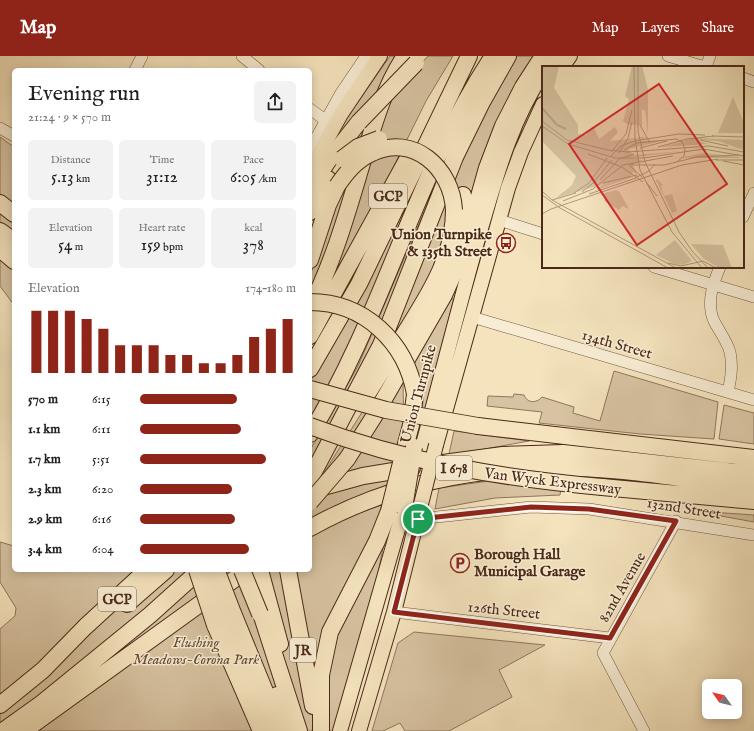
<!DOCTYPE html>
<html lang="en">
<head>
<meta charset="utf-8">
<style>
  body { margin:0; font-family:"IM FELL English",serif; background:#f2f2f2; color:#202124; height:100vh; display:flex; flex-direction:column; font-size:15px; white-space:nowrap }
  * { box-sizing:border-box; margin:0 }
  p { font-size:13px; color:#757577 }
  .icon { flex:none; width:22px; height:22px; fill:none; stroke:currentColor; stroke-width:2; stroke-linecap:round; stroke-linejoin:round }
  .map { position:relative; flex:1; overflow:hidden }
  .details { position:absolute; left:12px; top:12px; width:300px; height:504px; display:flex; flex-direction:column; background:#fff; border-radius:6px; box-shadow:0 2px 10px #0003 }
  .details>* { flex:none }
  .needle { width:26px; rotate:304deg }
  .controls { position:absolute; left:702px; top:623px; display:grid; gap:8px }
  .controls a { display:grid; place-items:center; width:40px; height:40px; border-radius:6px; background:#fff; box-shadow:0 2px 10px #0003; font-size:20px }
  .pin { position:absolute; display:grid; place-items:center; width:34px; height:34px; color:#fff; margin:-17px; border:2px solid #fff; border-radius:50%; box-shadow:0 1px 4px #0007 }
  .round { display:grid; place-items:center; flex:none; width:42px; height:42px; border-radius:6px; background:#f2f2f2 }
  .overview { display:flex; align-items:center; justify-content:space-between; height:68px; padding:0 16px }
  h1 { font-size:22px; font-weight:600; line-height:30px }
  .metrics { display:grid; grid-template-columns:repeat(3,1fr); gap:6px; height:68px; padding:4px 16px }
  .metrics div { display:grid; align-content:center; border-radius:6px; background:#f2f2f2; text-align:center }
  .metrics b { font-size:17px; font-weight:600 }
  .metrics small { font-size:11px; font-weight:400 }
  .metrics p { font-size:11px }
  .chart { height:112px; padding:8px 16px }
  .chart p { display:flex; justify-content:space-between }
  .chart svg { width:100%; height:72px; margin-top:4px; stroke:#8f2418; stroke-width:6 }
  ul { padding:0 16px; list-style:none; font-size:13px }
  li { display:grid; grid-template-columns:64px 48px 1fr; align-items:center; height:30px }
  li i { height:10px; border-radius:5px; background:#8f2418 }
  header { display:flex; align-items:center; gap:24px; box-sizing:border-box; height:56px; padding:0 20px; background:#8f2418; color:#fff }
  header strong { font-size:19px }
  nav { display:flex; gap:22px; margin-inline-start:auto; font-size:14px }
  .map>svg:first-child { display:block }
</style>
</head>
<body>
<header>
<strong>Map</strong>
<nav><a>Map</a><a>Layers</a><a>Share</a></nav>
</header>
<div class="map">
<svg width="754" height="675" viewBox="0 0 754 675">
  <rect width="100%" height="100%" fill="#f4e3bd"/>
  <filter id="stains"><feTurbulence type="fractalNoise" baseFrequency=".005" numOctaves="4"/><feColorMatrix values="0 0 0 0 .2 0 0 0 0 .09 0 0 0 0 .02 0 0 0 .5 -.17"/></filter>
  <radialGradient id="worn" r=".72"><stop offset=".6" stop-color="#630" stop-opacity="0"/><stop offset="1" stop-color="#630" stop-opacity=".3"/></radialGradient>
  <path fill="#d7c3a1" stroke="#90765c" d="M390 0H400L329 198 310 241V220L328 166 346 93 336 77Z
    M428 0H453L426 45 391 116 322 242 381 59 406 7 419 10Z
    M517 0H538L472 142 469 134 440 205 399 277 395 274 463 95 489 47Z
    M0 81 14 91V249L0 230Z
    M420 114 423 116C388 199 356 285 310 363V326L366 231Z
    M431 140 434 142 383 270 310 408V394L358 310Z
    M451 243H454L422 365 423 341 419 319 403 328 404 378 397 406 342 417Z
    M401 294 404 298 343 401 322 420Z
    M614 315 718 346 714 383 640 378 539 367 542 356 487 350 488 340 513 341 514 338 524 339C527 347 536 348 542 341L574 351 573 357 600 365Z
    M724 349 754 357V388L719 383Z
    M454 375 529 385 452 399 449 398Z
    M310 419 350 431 390 422V429L364 455 387 447 325 601 312 675H0V573L15 560 16 552 0 526V486L14 490V514H310Z
    M532 419H563L560 439 495 442 435 453 439 432Z
    M710 456 754 459V466L710 458Z
    M386 477 375 532 335 675H328L326 634 338 573Z
    M414 576 545 589 499 614 512 641 449 675H405L400 667 383 675H372L398 587Z"/>
  <g fill="none" stroke-linecap="round" stroke-linejoin="round">
    <g stroke="#745840" stroke-width="12">
      <path id="minor" d="M242 0 259 14
        M668 0 705 11
        M706 11 710 0
        M135 14 142 0
        M743 22 754 26
        M310 53 325 64
        M0 72 14 80
        M310 93 341 37 366 0
        M743 161 754 137
        M499 164 543 178
        M654 211 754 241
        M720 211C713 227 706 247 714 265 719 275 727 285 730 296 733 310 731 322 728 336
        M472 261 754 344
        M418 463 531 451 589 453 754 479
        M394 556 610 582
        M644 675 603 597 676 465"/>
    </g>
    <g stroke="#4a2917" stroke-width="16">
      <path id="major" d="M547 11 554 0
        M562 11 570 0
        M310 114 341 58 380 0
        M436 389 508 132 521 96 543 48
        M422 392C441 321 459 250 479 179 496 122 510 67 543 17
        M234 557 277 662
        M224 564 270 675
        M340 675 404 452
        M359 675 394 556 421 448"/>
    </g>
    <g stroke="#4a2917" stroke-width="18">
      <path id="highway" d="M310 133 328 105 359 66
        M463 139 465 157 463 171
        M0 147 14 158
        M310 156 328 123
        M0 175 14 185
        M0 193 14 205
        M310 204 328 149 337 130
        M310 252C334 205 348 154 363 104 374 68 384 31 405 0
        M310 280 408 102
        M310 313 359 228 469 0
        M366 340C380 318 394 295 408 272 431 235 454 199 454 154
        M478 370 754 402
        M310 378C384 259 415 117 493 0
        M347 403 373 362 444 239 464 194 487 112 503 70 523 31 543 0
        M402 403 411 369 415 338
        M443 407 503 399 563 397 754 418
        M310 423 381 289 455 101 482 46 508 0
        M602 431 754 445
        M316 433 363 420 412 412
        M310 472C392 426 485 409 579 412 637 414 696 425 754 432
        M260 514 280 588
        M288 514 313 650
        M257 545 299 675
        M127 548 166 514
        M215 569 261 675
        M277 639 282 659 283 675
        M0 649 43 614 85 571 147 514
        M3 675 42 647 150 559 200 514
        M24 675 247 514
        M321 675V619L330 576 377 485 389 455"/>
    </g>
    <use href="#minor" stroke="#f8edd4" stroke-width="11"/>
    <use href="#major" stroke="#f4e3bd" stroke-width="14"/>
    <use href="#highway" stroke="#f4e3bd" stroke-width="16"/>
    <g stroke="#4a2917" stroke-width="16" stroke-linecap="butt">
      <path id="major-bridge" d="M421 448 436 389
        M209 514 224 564
        M219 518 234 557"/>
    </g>
    <g stroke="#4a2917" stroke-width="18" stroke-linecap="butt">
      <path id="highway-bridge" d="M359 66 416 7
        M342 103 358 91 379 83
        M337 130C346 117 356 104 372 97 413 77 452 112 454 154
        M310 246C364 246 406 286 415 338
        M310 333 386 354 478 370
        M310 370C405 406 501 422 602 431
        M310 446 347 403
        M404 452 414 391
        M389 455 402 403
        M197 514 215 569
        M242 514 260 558"/>
    </g>
    <use href="#major-bridge" stroke="#f4e3bd" stroke-width="14"/>
    <use href="#highway-bridge" stroke="#f4e3bd" stroke-width="16"/>
  </g>
  <g fill="none" stroke-linecap="round" stroke-linejoin="round">
    <g stroke="#fff" stroke-width="8">
      <path id="route" d="M531 451 589 453 676 465 610 582 394 556 418 463Z"/>
    </g>
    <use href="#route" stroke="#8f2418" stroke-width="5"/>
  </g>
  <defs>
    <g id="bus-ring" transform="scale(1)"><circle r="9.5" fill="#f8edd4" stroke="#8f2418" stroke-width="1.5"/><path d="M-5-6H5V4H4V6H2V4H-2V6H-4V4H-5ZM-3.5-4V0h7V-4ZM-3.5 1.2v1.5H-2V1.2ZM2 1.2v1.5H3.5V1.2Z" fill="#8f2418"/></g>
    <g id="parking-ring" transform="scale(1)"><circle r="9.5" fill="#f8edd4" stroke="#8f2418" stroke-width="1.5"/><path d="M-3.5-5.5H1a3.5 3.5 0 0 1 0 7H-1V5.5H-3.5ZM-1-3.4V-.6H.8a1.4 1.4 0 0 0 0-2.8Z" fill="#8f2418"/></g>
  </defs>
  <g fill-rule="evenodd">
    <use href="#bus-ring" x="506" y="187"/>
    <use href="#parking-ring" x="460" y="507"/>
  </g>
  <g text-anchor="middle" stroke-width="3" stroke-linejoin="round" paint-order="stroke">
    <g fill="#f8edd4" stroke="#7e6450" stroke-width="1">
      <rect x="369" y="128" width="38" height="24" rx="3"/>
      <rect x="436" y="400" width="36" height="24" rx="3"/>
      <rect x="98" y="531" width="38" height="24" rx="3"/>
      <rect x="290" y="582" width="26" height="24" rx="3"/>
    </g>
    <g font-size="14" font-weight="bold" fill="#4a2917">
      <text x="388" y="145">GCP</text>
      <text x="454" y="417">I 678</text>
      <text x="117" y="548">GCP</text>
      <text x="303" y="599">JR</text>
    </g>
    <g font-size="15" font-weight="bold" fill="#4a2917" stroke="#f8edd4" text-anchor="end">
      <text x="492" y="183">Union Turnpike<tspan x="492" dy="17">&amp; 135th Street</tspan></text>
      <text x="474" y="503" text-anchor="start">Borough Hall<tspan x="474" dy="17">Municipal Garage</tspan></text>
    </g>
    <g font-size="15" fill="#4a2917" stroke="#f8edd4">
      <text transform="translate(617 288) rotate(16)" y="5">134th Street</text>
      <text transform="translate(418 338) rotate(-75)" y="5">Union Turnpike</text>
      <text transform="translate(553 425) rotate(7)" y="5">Van Wyck Expressway</text>
      <text transform="translate(684 452) rotate(9)" y="5">132nd Street</text>
      <text transform="translate(622 531) rotate(-60)" y="5">82nd Avenue</text>
      <text transform="translate(504 554) rotate(6)" y="5">126th Street</text>
    </g>
    <g font-size="15" font-style="italic" fill="#664833" stroke="#f8edd4">
      <text x="196" y="591">Flushing<tspan x="196" dy="17">Meadows-Corona Park</tspan></text>
    </g>
  </g>
  <g transform="translate(542 10)">
    <rect width="202" height="202" fill="#f4e3bd"/>
    <path d="M0 0H17L12 22 36 59V68L44 69 51 60 57 73 73 61 76 66 68 75 101 71 106 72 86 75 124 74 86 83 91 89 140 85 87 92 100 94 91 99 95 108 91 106 88 112 52 125 62 118 14 132 30 119 34 110 0 75ZM90 0H100L103 11 106 24V68L103 44H100V60L85 58 81 55 87 33 83 30ZM191 31 202 57V67H176ZM153 72 202 74V84L176 75 159 74H154L166 78 119 81ZM163 87 202 92H135L116 96ZM115 113 121 119 119 120 122 130 130 128 135 145 130 147 114 114ZM74 124 77 125 87 143 80 140 77 144 62 135 64 131 59 128ZM133 174 150 195 141 199 132 198 114 189ZM149 178 181 179 190 202H177L161 192Z" fill="#d7c3a1"/>
    <path fill="none" stroke="#baa485" stroke-width="2" d="M0 42 15 59 24 63"/>
    <path fill="none" stroke="#b0997b" stroke-width="1" d="M92 0 93 73 98 104 130 166 160 202M96 0V65L103 96 137 166 150 185 166 202M0 55 25 74 66 84 86 86 167 80 202 86M98 59 108 77M0 60 26 78 73 92H102L161 83 202 90M170 70 202 71M158 74 186 80M116 81 145 73 172 70M98 82 125 75M82 84 95 77 134 73 140 76 143 83 142 90 136 95M69 86 84 68 90 44M77 87 86 72 90 56M46 88 80 101 101 116M68 91 79 80 92 75 137 68 163 69M174 94H202M181 95 202 99M87 99H122L155 91 197 89M88 100 100 111M93 112 107 105 113 98M58 114 77 93 92 88M61 117 95 109M105 117 115 130M50 118 70 94M0 125 10 134 134 202M40 126 51 117M32 127 47 117 65 92M47 128 94 112M0 129 18 142 126 202M10 134 34 127M21 135 51 123 81 99 131 90M0 148 9 143 140 99 176 93M126 197 139 200 161 195 174 202"/>
    <path fill="#d62828" fill-opacity="0.15" stroke="#d62828" stroke-width="2" d="M117 18 185 118 95 179 27 78Z"/>
    <rect width="202" height="202" fill="none" stroke="#4a2917" stroke-width="2"/>
  </g>
  <rect width="100%" height="100%" filter="url(#stains)"/>
  <rect width="100%" height="100%" fill="url(#worn)"/>
</svg>
<div class="controls">
<a><svg class="needle" viewBox="-14 -14 28 28"><path d="M0-13l5 13h-10z" fill="#e53935"/><path d="M0 13l5-13h-10z" fill="#757577"/></svg></a>
</div>
<div class="pin" style="left:418px;top:463px;background:#1e9e55"><svg class="icon" aria-label="arrive" viewBox="0 0 24 24"><path d="M6 21V4h12l-3 4 3 4H6"/></svg></div>
<section class="details">
<div class="overview"><div><h1>Evening run</h1><p>21:24 · 9 × 570 m</p></div><a class="round"><svg class="icon" aria-label="share" viewBox="0 0 24 24"><path d="M12 15V3M7 8l5-5 5 5M5 13v7h14v-7"/></svg></a></div>
<div class="metrics">
<div><p>Distance</p><b>5.13<small> km</small></b></div>
<div><p>Time</p><b>31:12</b></div>
<div><p>Pace</p><b>6:05<small> /km</small></b></div>
</div>
<div class="metrics">
<div><p>Elevation</p><b>54<small> m</small></b></div>
<div><p>Heart rate</p><b>159<small> bpm</small></b></div>
<div><p>kcal</p><b>378</b></div>
</div>
<div class="chart"><p><span>Elevation</span>174–180 m</p>
<svg viewBox="0 0 160 44" preserveAspectRatio="none"><path d="M5 44V6M15 44V6M25 44V6M35 44V11M45 44V17M55 44V27M65 44V27M75 44V27M85 44V33M95 44V33M105 44V38M115 44V38M125 44V33M135 44V22M145 44V17M155 44V11"/></svg>
</div>
<ul>
<li><b>570 m</b>6:15<i style="width:62%"></i></li>
<li><b>1.1 km</b>6:11<i style="width:65%"></i></li>
<li><b>1.7 km</b>5:51<i style="width:81%"></i></li>
<li><b>2.3 km</b>6:20<i style="width:59%"></i></li>
<li><b>2.9 km</b>6:16<i style="width:61%"></i></li>
<li><b>3.4 km</b>6:04<i style="width:70%"></i></li>
</ul>
</section>
</div>
</body>
</html>
